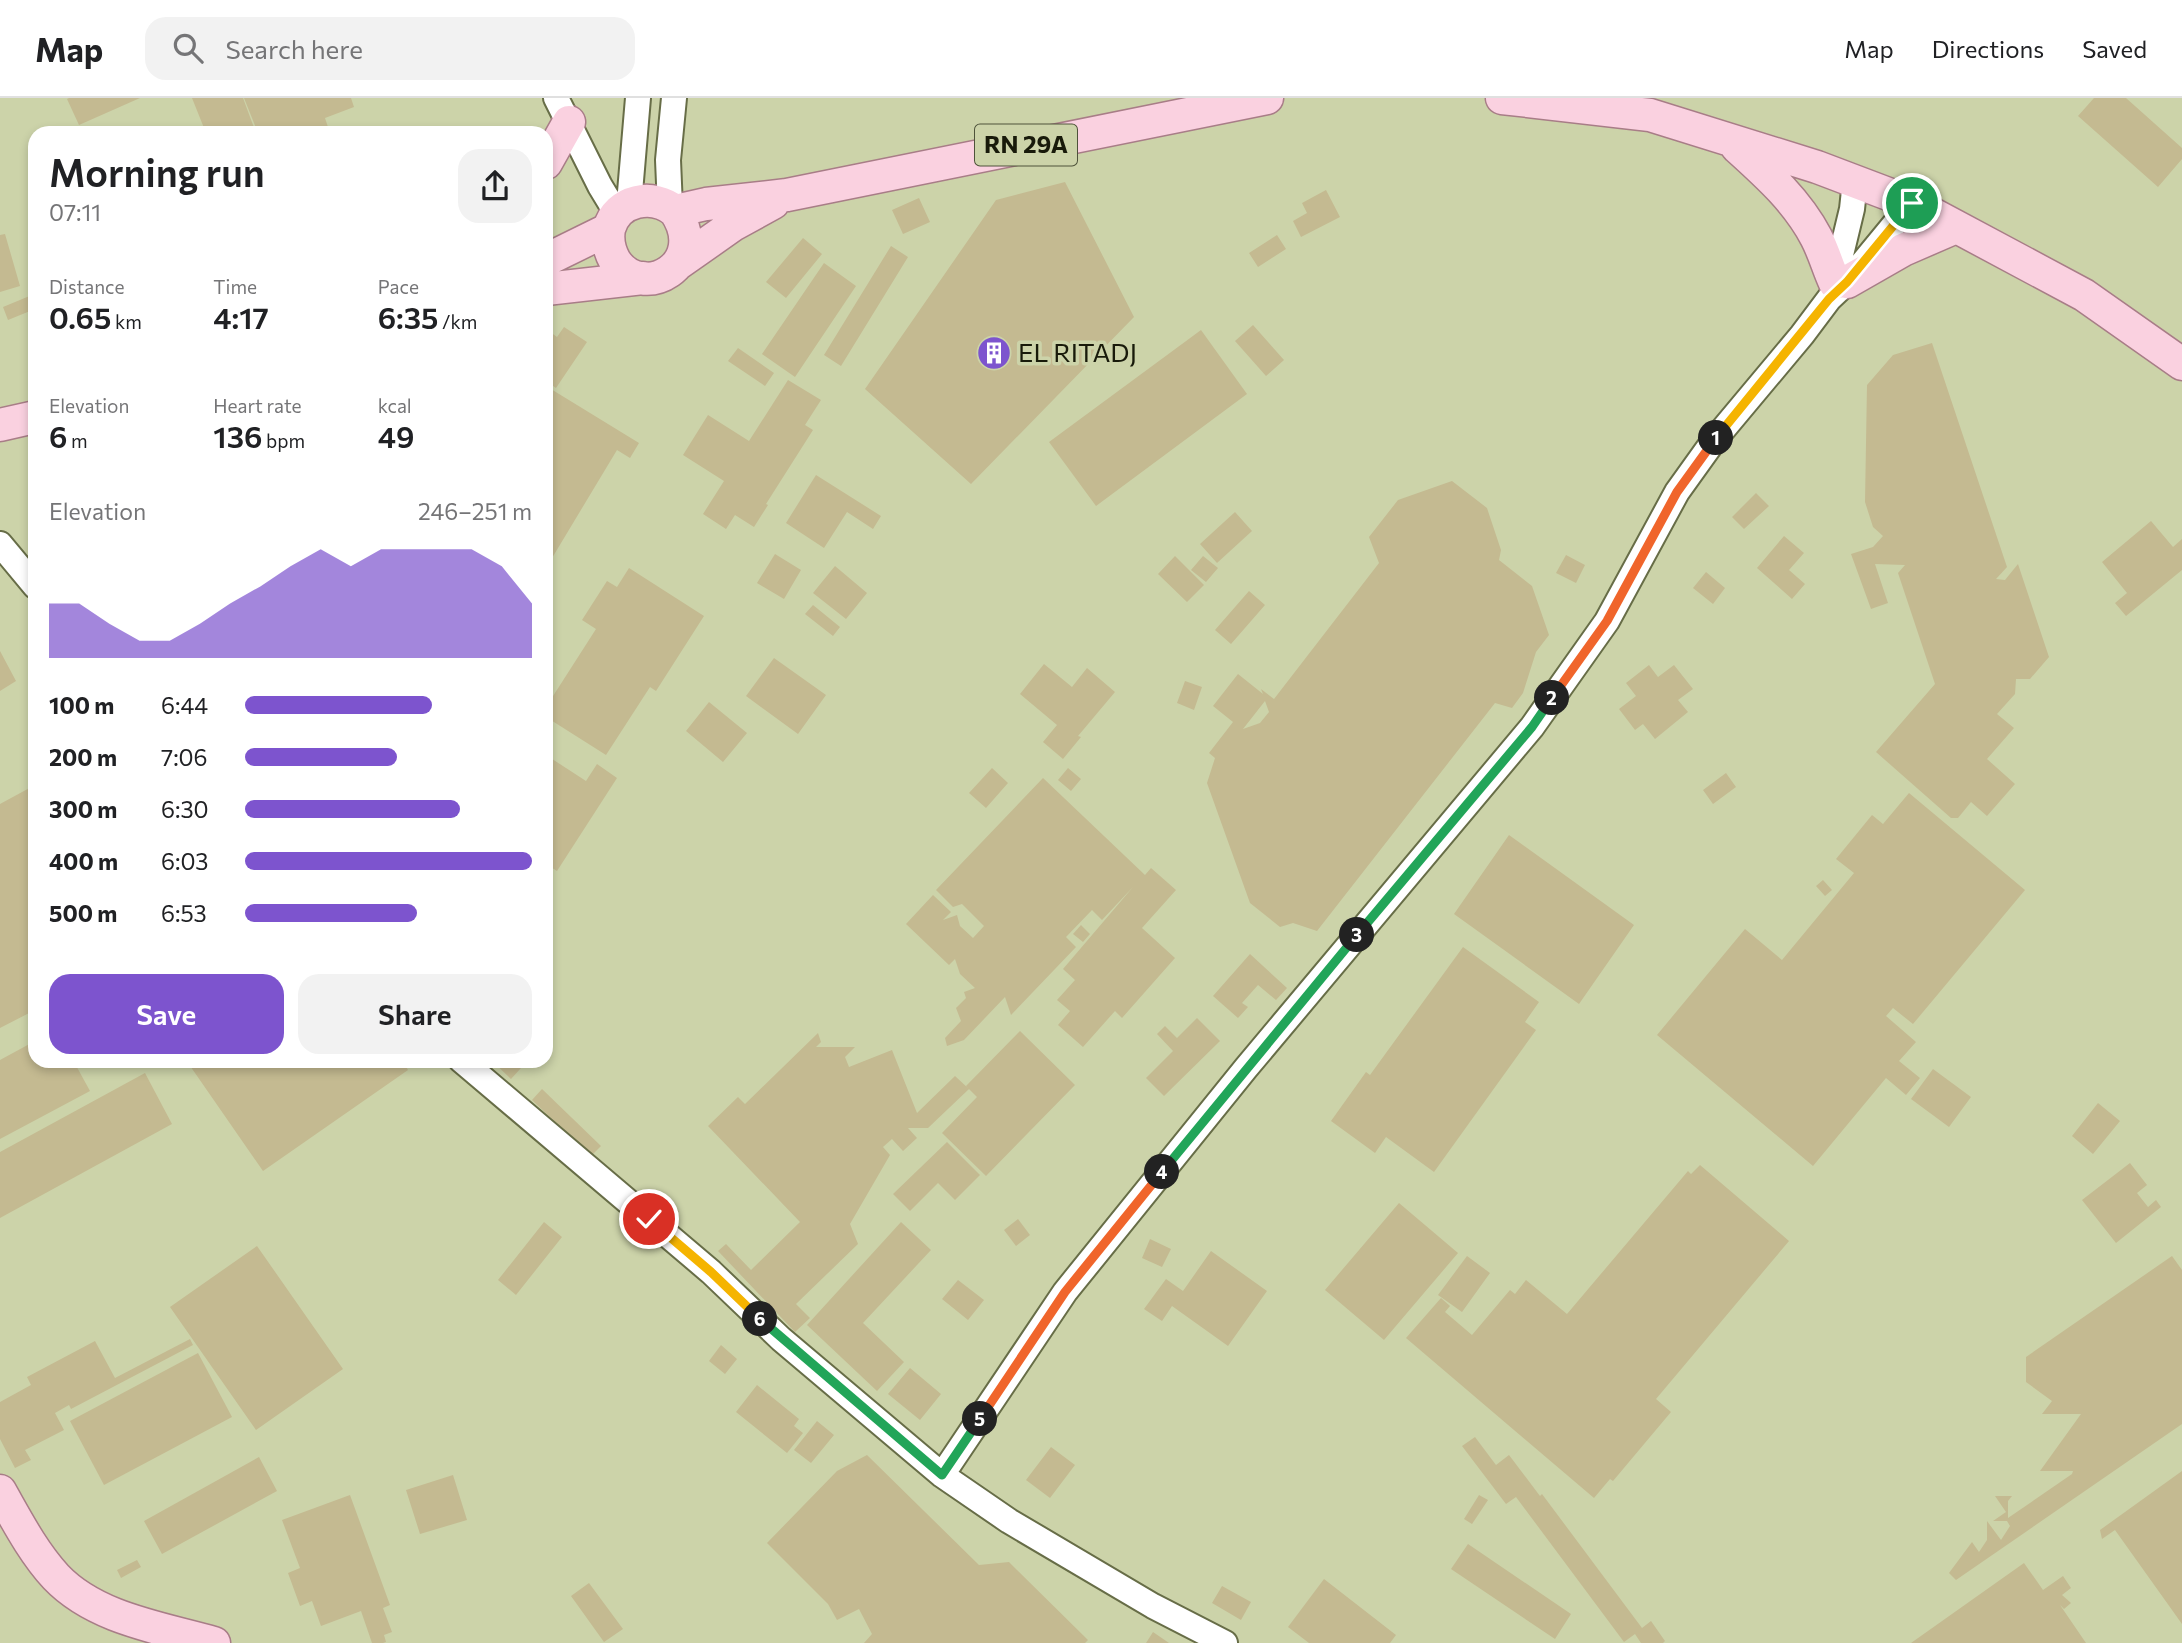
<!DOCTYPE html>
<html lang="en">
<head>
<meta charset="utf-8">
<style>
  body { margin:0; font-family:Commissioner,sans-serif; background:#f2f2f2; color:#202124; height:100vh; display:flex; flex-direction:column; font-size:26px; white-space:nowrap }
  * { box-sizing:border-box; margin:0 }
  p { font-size:23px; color:#757577 }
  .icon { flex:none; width:38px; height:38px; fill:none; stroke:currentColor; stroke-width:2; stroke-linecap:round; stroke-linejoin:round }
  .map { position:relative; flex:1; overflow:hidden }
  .drawer { position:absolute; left:28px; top:28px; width:525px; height:942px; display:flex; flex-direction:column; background:#fff; border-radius:21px; box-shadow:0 4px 10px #0003 }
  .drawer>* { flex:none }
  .pin { position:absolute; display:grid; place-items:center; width:60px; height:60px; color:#fff; margin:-30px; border:4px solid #fff; border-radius:50%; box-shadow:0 2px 7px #0007 }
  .km { position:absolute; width:35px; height:35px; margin:-18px; border-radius:50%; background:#222; color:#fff; font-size:19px; line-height:35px; text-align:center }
  .round { display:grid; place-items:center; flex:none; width:74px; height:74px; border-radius:21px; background:#f2f2f2 }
  .overview { display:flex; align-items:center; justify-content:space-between; height:119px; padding:0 21px }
  h1 { font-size:38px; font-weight:600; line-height:52px }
  .metrics { display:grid; grid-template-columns:repeat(3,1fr); gap:10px; height:119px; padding:7px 21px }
  .metrics div { display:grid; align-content:center }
  .metrics b { font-size:30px; font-weight:600 }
  .metrics small { font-size:19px; font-weight:400 }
  .metrics p { font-size:19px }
  .chart { height:196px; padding:14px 21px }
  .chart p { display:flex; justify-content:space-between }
  .chart svg { width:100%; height:126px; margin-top:7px; fill:#7d54ce; opacity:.7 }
  .action { display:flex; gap:14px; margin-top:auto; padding:14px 21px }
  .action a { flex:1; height:80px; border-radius:21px; background:#7d54ce; color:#fff; font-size:28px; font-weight:600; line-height:80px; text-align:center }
  .action a+a { background:#f2f2f2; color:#202124 }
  ul { padding:0 21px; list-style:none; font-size:23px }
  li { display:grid; grid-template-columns:112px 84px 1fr; align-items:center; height:52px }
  li i { height:18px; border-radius:9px; background:#7d54ce }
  header { display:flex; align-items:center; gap:42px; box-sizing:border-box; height:98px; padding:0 35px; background:#fff; border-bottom:2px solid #e0e0e0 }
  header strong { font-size:33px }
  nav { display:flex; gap:38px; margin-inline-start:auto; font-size:24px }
  .search { width:490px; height:63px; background:#f2f2f2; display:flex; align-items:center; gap:18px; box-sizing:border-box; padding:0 24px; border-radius:21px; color:#757577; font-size:26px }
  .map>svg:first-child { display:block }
</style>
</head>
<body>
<header>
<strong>Map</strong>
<div class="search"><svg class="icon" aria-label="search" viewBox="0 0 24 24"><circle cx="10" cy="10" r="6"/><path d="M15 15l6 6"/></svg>Search here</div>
<nav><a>Map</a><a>Directions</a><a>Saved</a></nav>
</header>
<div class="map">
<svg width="2182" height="1545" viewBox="0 0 2182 1545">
  <rect width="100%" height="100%" fill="#ccd3a9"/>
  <path fill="#c4ba91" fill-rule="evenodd" d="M69 0H140L79 27 67 1Z
    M192 0H243L256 35H206Z
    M244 0H351L354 9 325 20 330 35H258Z
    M2094 0H2126L2182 50V61L2158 89 2078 18Z
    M1065 84 1134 219 971 386 865 291 996 102Z
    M1326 92 1340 119 1301 139 1293 123 1307 115 1302 105Z
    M919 100 930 124 903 136 892 112Z
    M5 136 20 188 0 194V137Z
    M1277 137 1286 151 1258 169 1249 155Z
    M803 140 822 156 786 200 766 184Z
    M891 148 908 159 841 268 824 257Z
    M824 165 856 188 795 279 762 256Z
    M32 197 35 211 8 222 3 209Z
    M1253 227 1284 262 1266 278 1235 243Z
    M564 229 587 244 556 290 546 283V231L557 239Z
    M1201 232 1247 296 1096 408 1049 344Z
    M1932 245 2007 469 1996 481 2005 482 2018 466 2049 559 2030 581H2016L2015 596 1997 616 2014 630 1987 661 2015 686 1987 718 1971 704 1958 720H1951L1876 654 1935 586 1898 475 1905 467 1875 466 1888 505 1871 511 1851 456 1873 449 1883 438 1873 429 1865 404 1867 287 1893 257Z
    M738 250 774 275 765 288 728 263Z
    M788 282 821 302 805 327 813 332 766 406 768 407 754 429 735 417 726 431 703 416 724 383 683 357 708 317 749 343Z
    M546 288 639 345 630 360 617 352 546 470Z
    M816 377 881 418 873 431 847 414 824 450 786 425Z
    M1452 383 1487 410 1501 452 1499 462 1532 488 1549 537 1536 554 1523 595 1512 610 1495 605 1317 833 1293 825 1280 829 1250 805 1207 685 1215 660 1209 655 1233 624 1213 608 1238 576 1263 596 1261 591 1274 601 1379 465 1369 439 1398 402ZM1265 603 1269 614 1260 625 1243 631Z
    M1756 395 1769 408 1744 431 1732 419Z
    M1235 414 1252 433 1217 465 1200 446Z
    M2151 423 2173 449 2182 441V472L2126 518 2115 505 2127 495 2102 464Z
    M1784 438 1804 455 1789 472 1805 486 1792 501 1757 470Z
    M775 456 801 472 784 501 757 485Z
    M1566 457 1585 467 1576 485 1556 475Z
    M1175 458 1204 487 1187 504 1158 476Z
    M1203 458 1218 470 1206 484 1191 472Z
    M835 468 867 495 846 521 813 495Z
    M629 470 704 518 656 593 650 589 606 657 546 619V609L596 531 582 522 607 483 617 489Z
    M1706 474 1725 490 1713 506 1693 490Z
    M1249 493 1265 507 1231 546 1215 532Z
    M813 507 840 529 833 538 805 516Z
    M0 553 16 583 0 593Z
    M774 560 826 597 798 636 746 598Z
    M1044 566 1072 589 1087 570 1115 594 1078 638 1081 639 1063 661 1043 644 1057 627 1020 596Z
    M1649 567 1658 579 1674 567 1693 591 1678 602 1688 614 1655 641 1643 626 1635 632 1619 611 1636 598 1626 585Z
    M1185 583 1202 589 1194 612 1177 605Z
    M709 604 747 635 723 664 686 633Z
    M546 657 586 683 597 666 617 680 557 773 546 766Z
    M992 670 1008 685 986 710 969 695Z
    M1068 670 1081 681 1071 693 1058 682Z
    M1726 675 1736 689 1713 706 1703 692Z
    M1043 680 1145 777 1151 770 1176 792 1142 830 1175 860 1122 920 1115 913 1083 949 1058 927 1070 913 1057 902 1075 882 1063 871 1133 789 1102 822 1092 812 1066 839 1076 849 1011 917 1005 899 964 942 947 948 945 940 961 923 956 910 966 900 964 894 975 890 960 876 955 861 949 867 906 826 933 797 951 814 943 822 957 817 960 828 973 840 984 828 962 806 953 809 936 792Z
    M35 687V912L0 930V706Z
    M1909 695 2025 792 1913 926 1893 910 1886 918 1916 944 1899 963 1920 980 1906 997 1886 980 1813 1068 1657 937 1745 831 1782 862 1854 775 1836 761 1872 717 1883 726Z
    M1509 737 1634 827 1579 906 1454 816Z
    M1823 782 1832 792 1825 798 1816 788Z
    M1081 827 1090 836 1083 844 1073 836Z
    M1463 849 1539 904 1525 924 1536 932 1434 1074 1386 1039 1375 1055 1331 1023 1366 974 1370 977Z
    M1250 856 1287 890 1276 902 1258 887 1242 905 1248 909 1238 920 1213 898Z
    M1197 920 1220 943 1164 998 1146 980 1173 953 1157 936 1165 928 1177 940Z
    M1020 933 1075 987 986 1078 942 1035 977 999 966 988Z
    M818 935 821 944 816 949H855L845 959 849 969 892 952 917 1015 955 978 969 991 928 1030H908L917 1040 903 1053 892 1041 883 1049 890 1057 850 1126 858 1146 796 1206 810 1220 795 1234 718 1153 726 1146 751 1172 800 1124 708 1028 738 999 745 1006Z
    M35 943V962H73L90 993 0 1041V962Z
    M186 962H402L408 972 263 1073Z
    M491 962H512L521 970 511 981Z
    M1933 971 1971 999 1949 1029 1911 1001Z
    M145 975 172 1026 0 1120V1054Z
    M542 991 601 1048 591 1058 532 1002Z
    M2098 1005 2120 1023 2093 1056 2072 1038Z
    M947 1044 980 1077 955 1102 938 1085 910 1113 893 1096Z
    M2130 1065 2147 1087 2137 1095 2148 1109 2156 1102 2161 1109 2116 1145 2082 1102Z
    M1700 1067 1789 1143 1656 1301 1671 1314 1613 1383 1610 1381 1594 1400 1406 1240 1441 1200 1450 1208 1445 1214 1472 1237 1510 1192 1515 1196 1526 1182 1567 1216 1688 1073 1691 1076Z
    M667 1104 679 1113 675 1118 663 1109Z
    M1399 1105 1458 1155 1384 1242 1325 1192Z
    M1018 1121 1030 1137 1016 1148 1004 1132Z
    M544 1124 562 1139 516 1197 498 1182Z
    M901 1124 931 1152 863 1225 904 1264 877 1293 807 1227Z
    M1150 1141 1171 1151 1162 1169 1142 1160Z
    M257 1148 343 1271 256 1332 170 1209Z
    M1211 1153 1267 1193 1228 1248 1172 1208 1162 1223 1144 1211 1166 1181 1183 1193Z
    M1467 1158 1490 1175 1462 1214 1438 1197Z
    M2172 1158 2182 1172V1326L1956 1482 1949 1475 1972 1444 1979 1454 1987 1442V1423L2001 1442 2010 1428 2007 1423H1993L2006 1414 1995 1398H2012L2008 1403V1420L2072 1376 2073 1373H2040L2081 1316H2042L2052 1303 2026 1284V1259Z
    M958 1182 984 1202 968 1222 942 1201Z
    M190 1241 193 1247 71 1311 69 1307 55 1315 64 1332 25 1352 31 1362 15 1370 0 1341V1304L31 1287 27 1279 95 1243 115 1280Z
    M721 1247 737 1261 725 1276 709 1263Z
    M198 1255 232 1319 104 1387 70 1323Z
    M910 1270 941 1296 920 1322 888 1296Z
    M757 1287 799 1321 794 1328 803 1335 787 1355 736 1314Z
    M817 1323 834 1337 811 1365 794 1352Z
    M1475 1339 1496 1367 1509 1357 1540 1398 1542 1396 1642 1530 1651 1523 1665 1543 1663 1545H1641L1635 1536 1624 1544 1516 1399 1506 1406 1462 1348Z
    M1051 1349 1075 1367 1050 1400 1026 1382Z
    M867 1357 979 1467 1009 1464 1088 1542 1085 1545H864L872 1536 859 1511 837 1522 828 1506 767 1445 837 1373Z
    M259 1359 277 1393 162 1456 144 1423Z
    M2182 1373V1526L2115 1432 2102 1441 2100 1432Z
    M453 1377 467 1422 420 1436 406 1392Z
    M350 1397 390 1507 383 1510 392 1534 384 1537 386 1544 383 1545H372L361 1513 321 1528 312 1503 300 1508 288 1475 300 1470 282 1422Z
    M1479 1397 1488 1402 1472 1426 1464 1421Z
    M1468 1446 1571 1516 1555 1541 1451 1471Z
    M137 1462 141 1469 121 1480 117 1472Z
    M2024 1465 2043 1492 2063 1478 2071 1490 2062 1497 2071 1505 2064 1511 2060 1507 2086 1545H1911Z
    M1324 1481 1396 1537 1390 1545H1309L1288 1529Z
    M589 1485 623 1531 604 1544 571 1498Z
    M1222 1488 1251 1504 1241 1522 1212 1505Z
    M1153 1534 1169 1545H1146Z"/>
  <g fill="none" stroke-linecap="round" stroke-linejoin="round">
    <g stroke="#676d47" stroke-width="28">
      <path id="minor" d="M556 0 600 88 617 116
        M629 106 638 0
        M670 109 668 62 674 0
        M1833 190 1852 111 1855 83
        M0 446 35 488
        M461 962 711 1174 781 1241 942 1377 1009 1423 1153 1508 1225 1545
        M942 1377 1065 1194 1246 970 1532 629 1607 523 1677 394 1715 341 1802 237 1829 201 1847 184 1912 105"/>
    </g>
    <g stroke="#a87d87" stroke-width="35">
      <path id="major" d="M1502 0 1650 17 1817 69 1912 105 2084 197 2182 266
        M1737 49C1768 77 1797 103 1816 139 1824 154 1828 170 1835 185
        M546 65 569 24
        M675 113C711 166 643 205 615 163 610 154 607 142 609 131 617 101 653 95 675 113L706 106 787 97 1267 0
        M546 162 609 131
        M679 165 733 127 773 105
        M1847 184 1903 152 1956 129
        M546 191 643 180
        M0 327 35 319
        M0 1393C17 1423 33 1454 56 1479 96 1521 162 1530 214 1545"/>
    </g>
    <use href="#minor" stroke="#fff" stroke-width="24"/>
    <use href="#major" stroke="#fad1e0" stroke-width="32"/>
  </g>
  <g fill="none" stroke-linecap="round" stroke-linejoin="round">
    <g stroke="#fff" stroke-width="14">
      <path id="split-1" d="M1716 340 1829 201 1847 184 1912 105"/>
    </g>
    <g stroke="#fff" stroke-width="14">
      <path id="split-2" d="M1552 600 1607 523 1677 394 1716 340"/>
    </g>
    <g stroke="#fff" stroke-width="14">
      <path id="split-3" d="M1357 837 1532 629 1552 600"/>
    </g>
    <g stroke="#fff" stroke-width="14">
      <path id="split-4" d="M1162 1074 1357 837"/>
    </g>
    <g stroke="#fff" stroke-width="14">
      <path id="split-5" d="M980 1321 1065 1194 1162 1074"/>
    </g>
    <g stroke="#fff" stroke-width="14">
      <path id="split-6" d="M760 1221 942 1377 980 1321"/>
    </g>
    <g stroke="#fff" stroke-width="14">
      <path id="split-7" d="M649 1121 711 1174 760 1221"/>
    </g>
    <use href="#split-1" stroke="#f5b400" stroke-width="9"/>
    <use href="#split-2" stroke="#f0652b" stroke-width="9"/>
    <use href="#split-3" stroke="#22a559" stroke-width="9"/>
    <use href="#split-4" stroke="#22a559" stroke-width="9"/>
    <use href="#split-5" stroke="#f0652b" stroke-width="9"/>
    <use href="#split-6" stroke="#22a559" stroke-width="9"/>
    <use href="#split-7" stroke="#f5b400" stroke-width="9"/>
  </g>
  <defs>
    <g id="building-disc" transform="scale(1.75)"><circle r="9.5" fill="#7d54ce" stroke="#ccd3a9"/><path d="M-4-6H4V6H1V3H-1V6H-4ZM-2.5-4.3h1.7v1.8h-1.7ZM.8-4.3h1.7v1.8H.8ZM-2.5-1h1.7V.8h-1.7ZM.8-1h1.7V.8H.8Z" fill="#fff"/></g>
  </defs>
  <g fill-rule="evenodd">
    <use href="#building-disc" x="994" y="255"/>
  </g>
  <g text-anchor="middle" stroke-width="7" stroke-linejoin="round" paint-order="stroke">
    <rect fill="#ccd3a9" stroke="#4e523a" stroke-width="2" x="975" y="26.5" width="102" height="41" rx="5"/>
    <g font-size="24" font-weight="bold" fill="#181a0a">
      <text x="1026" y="55">RN 29A</text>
    </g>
    <g font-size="26" fill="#181a0a" stroke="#ccd3a9" text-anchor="start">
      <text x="1018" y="264">EL RITADJ</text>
    </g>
  </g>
</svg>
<div class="pin" style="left:1912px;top:105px;background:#1e9e55"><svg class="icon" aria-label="arrive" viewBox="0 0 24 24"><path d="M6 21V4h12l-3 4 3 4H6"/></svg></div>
<div class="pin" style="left:649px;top:1121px;background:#d93025"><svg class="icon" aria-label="check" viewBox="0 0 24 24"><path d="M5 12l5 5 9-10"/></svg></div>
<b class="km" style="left:1716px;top:340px">1</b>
<b class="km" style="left:1552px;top:600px">2</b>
<b class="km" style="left:1357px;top:837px">3</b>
<b class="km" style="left:1162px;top:1074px">4</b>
<b class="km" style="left:980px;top:1321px">5</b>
<b class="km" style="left:760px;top:1221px">6</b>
<section class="drawer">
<div class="overview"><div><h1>Morning run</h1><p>07:11</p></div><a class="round"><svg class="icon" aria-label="share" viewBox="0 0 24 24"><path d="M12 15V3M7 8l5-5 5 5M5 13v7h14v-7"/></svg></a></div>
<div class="metrics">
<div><p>Distance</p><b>0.65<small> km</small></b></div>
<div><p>Time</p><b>4:17</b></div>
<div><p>Pace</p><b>6:35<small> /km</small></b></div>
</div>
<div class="metrics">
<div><p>Elevation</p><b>6<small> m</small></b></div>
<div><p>Heart rate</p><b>136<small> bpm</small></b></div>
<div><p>kcal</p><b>49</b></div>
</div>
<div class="chart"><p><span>Elevation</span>246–251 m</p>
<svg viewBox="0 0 160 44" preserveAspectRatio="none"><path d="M0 44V25L10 25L20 32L30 38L40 38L50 32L60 25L70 19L80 12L90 6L100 12L110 6L120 6L130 6L140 6L150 12L160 25V44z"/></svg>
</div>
<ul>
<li><b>100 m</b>6:44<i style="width:65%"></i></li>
<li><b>200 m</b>7:06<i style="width:53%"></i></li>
<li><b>300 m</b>6:30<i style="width:75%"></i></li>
<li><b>400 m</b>6:03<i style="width:100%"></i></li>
<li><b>500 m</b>6:53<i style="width:60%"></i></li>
</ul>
<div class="action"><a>Save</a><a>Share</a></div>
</section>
</div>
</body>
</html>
